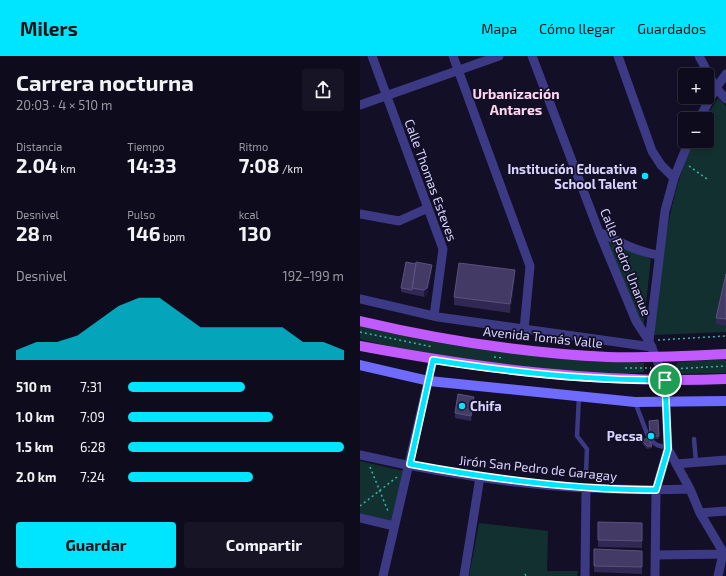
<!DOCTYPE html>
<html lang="es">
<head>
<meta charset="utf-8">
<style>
  body { margin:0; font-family:"Exo 2",sans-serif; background:#171425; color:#f1f3f6; height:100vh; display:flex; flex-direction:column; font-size:15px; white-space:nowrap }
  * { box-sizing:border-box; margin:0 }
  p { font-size:13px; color:#9b9ba3 }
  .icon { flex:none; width:22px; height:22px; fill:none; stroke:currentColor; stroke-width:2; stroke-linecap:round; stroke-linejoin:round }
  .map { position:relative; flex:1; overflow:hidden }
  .panel { display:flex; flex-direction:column; background:#0e0b1c; width:360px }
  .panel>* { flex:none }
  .tools { position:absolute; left:318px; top:12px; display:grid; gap:8px }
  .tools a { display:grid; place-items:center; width:36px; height:36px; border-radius:4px; background:#0e0b1c; box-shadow:0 2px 6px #0003,0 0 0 1px #2e2b3b; font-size:20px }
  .pin { position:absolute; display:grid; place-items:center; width:34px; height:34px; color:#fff; margin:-17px; border:2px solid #fff; border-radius:50%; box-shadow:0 1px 4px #0007 }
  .round { display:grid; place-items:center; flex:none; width:42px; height:42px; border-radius:4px; background:#171425 }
  .summary { display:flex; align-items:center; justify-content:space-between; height:68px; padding:0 16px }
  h1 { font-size:22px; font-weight:700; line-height:30px }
  .stats { display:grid; grid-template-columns:repeat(3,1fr); gap:6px; height:68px; padding:4px 16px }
  .stats div { display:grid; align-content:center }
  .stats b { font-size:20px; font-weight:700 }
  .stats small { font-size:11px; font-weight:400 }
  .stats p { font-size:11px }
  .chart { height:112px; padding:8px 16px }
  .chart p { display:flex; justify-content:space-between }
  .chart svg { width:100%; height:72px; margin-top:4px; fill:#00e5ff; opacity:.7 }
  .cta { display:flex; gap:8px; margin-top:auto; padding:8px 16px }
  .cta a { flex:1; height:46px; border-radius:4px; background:#00e5ff; color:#111; font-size:16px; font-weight:700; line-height:46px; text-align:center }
  .cta a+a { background:#171425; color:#f1f3f6 }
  ul { padding:0 16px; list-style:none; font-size:13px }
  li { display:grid; grid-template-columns:64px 48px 1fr; align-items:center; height:30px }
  li i { height:10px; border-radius:5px; background:#00e5ff }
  header { display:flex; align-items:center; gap:24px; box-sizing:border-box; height:56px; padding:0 20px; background:#00e5ff; color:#111 }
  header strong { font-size:19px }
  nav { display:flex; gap:22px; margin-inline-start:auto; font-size:14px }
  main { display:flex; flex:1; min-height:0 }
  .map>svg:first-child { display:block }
</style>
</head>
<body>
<header>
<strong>Milers</strong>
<nav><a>Mapa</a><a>Cómo llegar</a><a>Guardados</a></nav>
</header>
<main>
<section class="panel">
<div class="summary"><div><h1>Carrera nocturna</h1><p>20:03 · 4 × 510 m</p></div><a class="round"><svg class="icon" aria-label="share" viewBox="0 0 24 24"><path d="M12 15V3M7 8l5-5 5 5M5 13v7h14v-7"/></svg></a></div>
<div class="stats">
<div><p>Distancia</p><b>2.04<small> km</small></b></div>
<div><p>Tiempo</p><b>14:33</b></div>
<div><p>Ritmo</p><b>7:08<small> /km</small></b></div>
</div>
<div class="stats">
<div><p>Desnivel</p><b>28<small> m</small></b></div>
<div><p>Pulso</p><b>146<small> bpm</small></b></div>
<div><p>kcal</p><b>130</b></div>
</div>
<div class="chart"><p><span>Desnivel</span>192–199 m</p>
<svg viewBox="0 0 160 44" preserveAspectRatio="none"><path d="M0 44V38L10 33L20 33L30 29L40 20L50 11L60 6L70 6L80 15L90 24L100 24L110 24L120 24L130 24L140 33L150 33L160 38V44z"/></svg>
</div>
<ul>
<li><b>510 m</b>7:31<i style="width:54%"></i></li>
<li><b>1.0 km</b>7:09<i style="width:67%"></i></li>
<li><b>1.5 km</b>6:28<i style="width:100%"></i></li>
<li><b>2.0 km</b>7:24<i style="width:58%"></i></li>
</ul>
<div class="cta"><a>Guardar</a><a>Compartir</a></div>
</section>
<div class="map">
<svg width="366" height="520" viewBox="0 0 366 520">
  <rect width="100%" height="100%" fill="#130f26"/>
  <path fill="#12302f" d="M358 42 366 50V276L294 279C302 213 305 146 334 85H347V63H345Z
    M243 182 291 203 283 274Z
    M0 268 260 306 284 307V316L256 319 121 307 39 293 0 283Z
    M366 303V317L314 318 313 312 318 306Z
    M0 405 44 415 32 465 0 458Z
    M119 467 188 475 187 515H218L217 520H109Z"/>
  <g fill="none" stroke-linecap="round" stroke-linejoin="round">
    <path stroke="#2fb8b0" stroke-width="1.5" stroke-dasharray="2 3" stroke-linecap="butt" d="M329 110 347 123
      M0 276 73 291
      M298 284 366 280
      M134 301 142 302
      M265 312H291
      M311 313 366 310
      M10 411 28 455
      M0 450 37 421
      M165 518 166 520"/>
    <path stroke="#3d3a85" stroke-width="4.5" d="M219 340 217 380 227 393 226 417
      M275 346 289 383 297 389 308 392
      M334 383 336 406"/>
    <path stroke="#3d3a85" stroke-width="9" d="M12 0 83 193 74 260
      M93 0 170 210 164 274
      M172 0 239 176 276 265 289 285
      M258 0 292 95 301 109 314 122
      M339 0 356 32 366 43
      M0 49 139 0
      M339 63 356 32 366 18
      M0 158 39 165 68 152
      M239 176C258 185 277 196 298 199
      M0 243 78 261 292 291
      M308 393 330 433 340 457 366 501
      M0 399C108 424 220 437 330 433
      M316 408 366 404
      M340 457 366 455
      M0 462 34 470
      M296 499 366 498
      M23 520 73 304
      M104 520 120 421
      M225 520 226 432
      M295 520 296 434 308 393 305 324 289 285 305 155 314 122 329 85
      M358 520 363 498"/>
    <path stroke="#6f6bff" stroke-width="10" d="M0 309 69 325 275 346 366 345"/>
    <path stroke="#c25bff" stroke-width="10" d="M0 265C81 284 164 297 248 301 287 302 327 300 366 298
      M0 290C123 313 241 328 366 323"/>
  </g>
  <path fill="#312854" d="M72 215 67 239 64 241 41 236V232Z
    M366 218V270L356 268V262Z
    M155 222 150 257 94 249V241Z
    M114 345 111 365 95 362V357Z
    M298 364 299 383H290L289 365Z
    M282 385 292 390V392L287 393 282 387Z
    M238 466 282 467V492L238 491Z
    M234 493 282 495V518L234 516Z"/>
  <path fill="#1d163a" d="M72 209V215L67 239 64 241V234Z
    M155 214V222L150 257V248Z
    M114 341V345L111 365V360Z"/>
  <path fill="#433a66" stroke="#5a527e" d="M46 206 56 208 52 234 41 232Z
    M56 206 72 209 67 232 64 234 52 232Z
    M99 207 155 214 150 248 94 241Z
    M366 218V263L356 262Z
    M98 338 114 341 111 360 95 357Z
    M298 364 299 380 290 381 289 365Z
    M284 383H289L292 390H287L282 385Z
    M238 466 282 467V485L238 484Z
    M234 493 282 495V511L234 510Z"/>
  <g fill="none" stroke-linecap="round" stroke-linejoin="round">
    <g stroke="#fff" stroke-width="8">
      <path id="route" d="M73 304C150 316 227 325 305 324L308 393 296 434C213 434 131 423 50 408Z"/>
    </g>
    <use href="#route" stroke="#00e5ff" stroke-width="5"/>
  </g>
  <g fill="#00e5ff" stroke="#130f26" stroke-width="1.5">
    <circle cx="285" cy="120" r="4"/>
    <circle cx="102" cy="350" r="4"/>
    <circle cx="291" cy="380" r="4"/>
  </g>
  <g text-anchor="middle" stroke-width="3.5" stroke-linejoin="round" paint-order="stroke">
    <g font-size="13" font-weight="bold" fill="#d9d4ff" stroke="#130f26" text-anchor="end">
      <text x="277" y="118">Institución Educativa<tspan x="277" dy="15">School Talent</tspan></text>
      <text x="110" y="355" text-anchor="start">Chifa</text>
      <text x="283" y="385">Pecsa</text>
    </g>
    <g font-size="13" fill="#d9d4ff" stroke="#130f26">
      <text transform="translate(71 124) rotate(70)" y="5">Calle Thomas Esteves</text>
      <text transform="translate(266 206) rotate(68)" y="5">Calle Pedro Unanue</text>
      <text transform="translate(183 281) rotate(6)" y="5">Avenida Tomás Valle</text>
      <text transform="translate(178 412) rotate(6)" y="5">Jirón San Pedro de Garagay</text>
    </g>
    <g font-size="14" font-weight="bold" fill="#ffd6f0" stroke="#130f26">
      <text x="156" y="43">Urbanización<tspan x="156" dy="16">Antares</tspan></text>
    </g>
  </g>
</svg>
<div class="tools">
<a>+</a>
<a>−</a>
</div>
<div class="pin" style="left:305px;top:324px;background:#1e9e55"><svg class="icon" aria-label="arrive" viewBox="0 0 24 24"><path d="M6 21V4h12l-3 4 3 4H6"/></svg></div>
</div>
</main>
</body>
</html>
